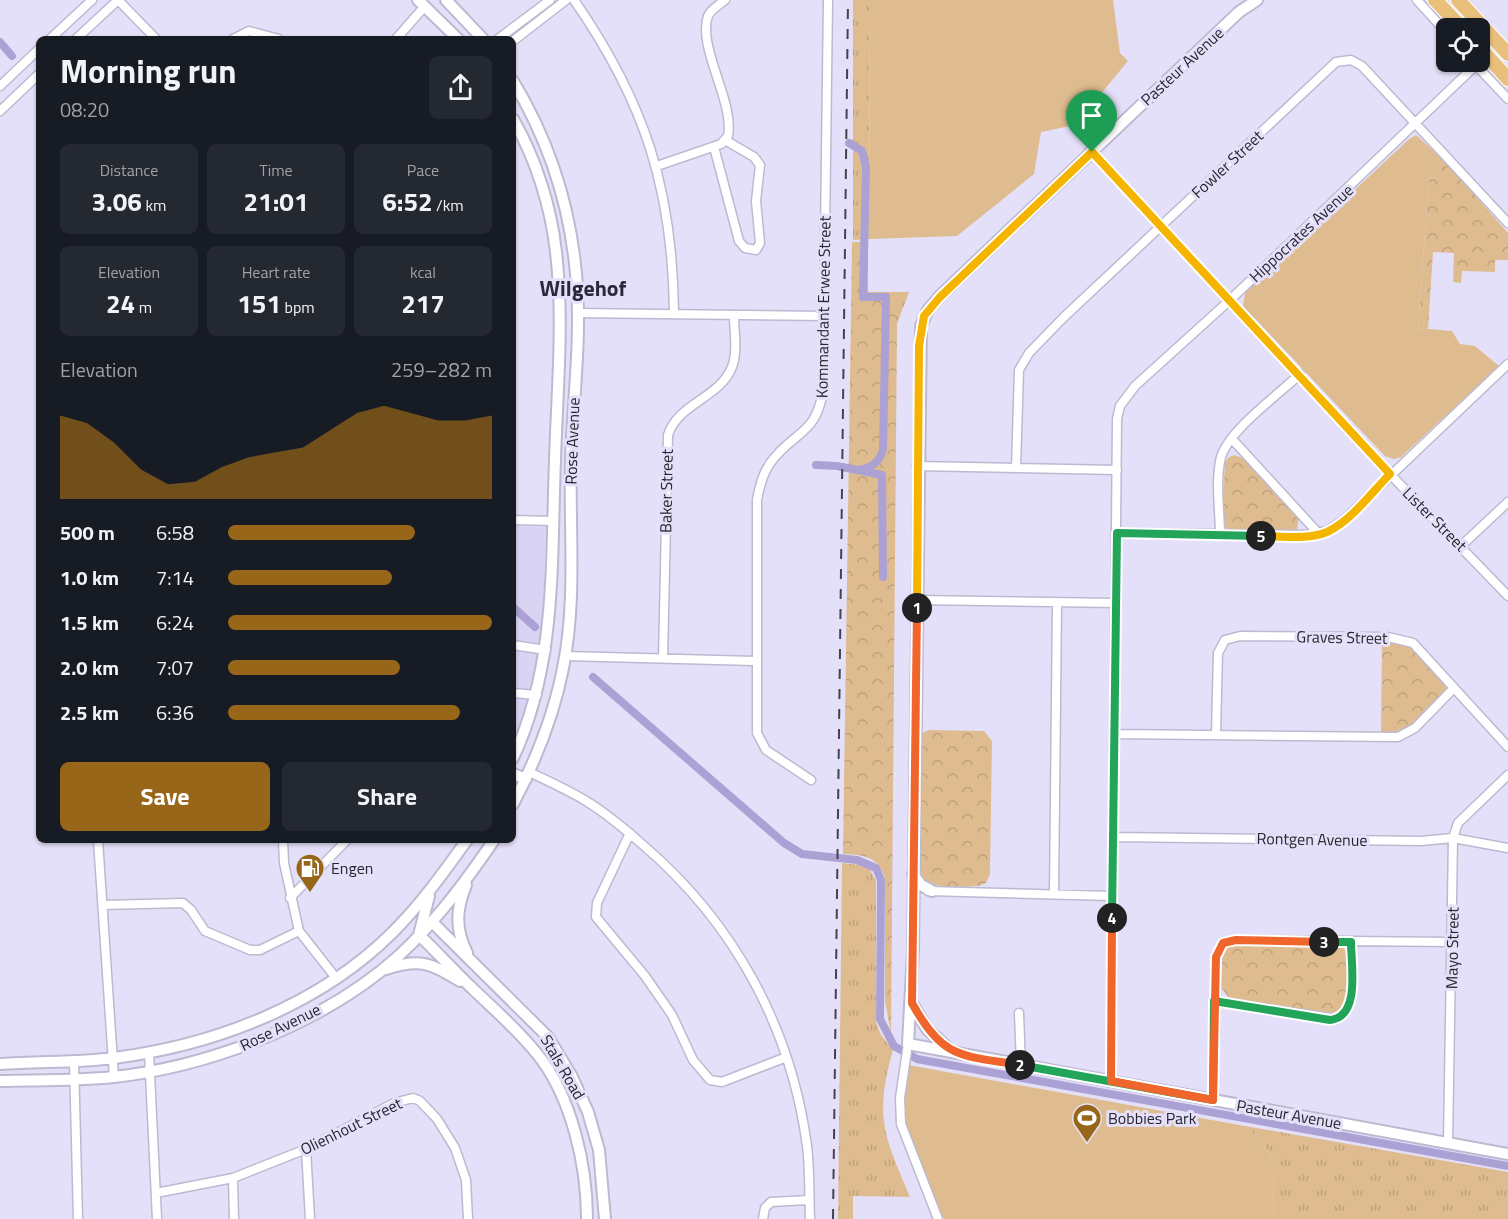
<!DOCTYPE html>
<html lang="en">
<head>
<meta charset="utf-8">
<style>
  body { margin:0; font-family:"Titillium Web",sans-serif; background:#242831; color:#f1f3f6; height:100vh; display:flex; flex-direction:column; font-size:22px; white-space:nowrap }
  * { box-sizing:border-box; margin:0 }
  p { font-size:20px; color:#9ea1a6 }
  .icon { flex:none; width:33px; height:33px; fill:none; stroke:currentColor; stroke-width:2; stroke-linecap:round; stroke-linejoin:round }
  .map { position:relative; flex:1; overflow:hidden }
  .side { position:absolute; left:36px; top:36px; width:480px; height:807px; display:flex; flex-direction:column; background:#171b24; border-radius:9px; box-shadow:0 2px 4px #0004 }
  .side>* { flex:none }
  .tools { position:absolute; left:1436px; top:18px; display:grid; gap:12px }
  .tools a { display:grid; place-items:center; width:54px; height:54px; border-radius:9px; background:#171b24; box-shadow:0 2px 4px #0004; font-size:30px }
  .pin { position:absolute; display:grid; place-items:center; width:51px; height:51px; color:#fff; margin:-62px -26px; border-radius:50% 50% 50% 0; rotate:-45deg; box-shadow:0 0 6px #0007 }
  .pin .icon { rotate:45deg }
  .km { position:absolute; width:30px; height:30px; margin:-15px; border-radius:50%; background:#222; color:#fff; font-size:16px; line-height:30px; text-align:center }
  .round { display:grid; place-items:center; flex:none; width:63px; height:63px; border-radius:9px; background:#242831 }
  .head { display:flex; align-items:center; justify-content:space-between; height:102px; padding:0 24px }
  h1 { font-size:33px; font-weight:700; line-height:45px }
  .stats { display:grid; grid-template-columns:repeat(3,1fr); gap:9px; height:102px; padding:6px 24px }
  .stats div { display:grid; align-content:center; border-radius:9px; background:#242831; text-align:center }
  .stats b { font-size:26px; font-weight:700 }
  .stats small { font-size:16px; font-weight:400 }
  .stats p { font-size:16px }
  .chart { height:168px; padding:12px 24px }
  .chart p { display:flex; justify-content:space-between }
  .chart svg { width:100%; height:108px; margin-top:6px; fill:#976618; opacity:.7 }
  .action { display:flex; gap:12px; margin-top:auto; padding:12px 24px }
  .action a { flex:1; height:69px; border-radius:9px; background:#976618; color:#fff; font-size:24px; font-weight:700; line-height:69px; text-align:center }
  .action a+a { background:#242831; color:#f1f3f6 }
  ul { padding:0 24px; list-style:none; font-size:20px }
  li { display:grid; grid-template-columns:96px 72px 1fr; align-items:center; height:45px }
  li i { height:15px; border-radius:8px; background:#976618 }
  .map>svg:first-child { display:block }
</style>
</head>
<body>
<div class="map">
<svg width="1508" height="1219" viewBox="0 0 1508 1219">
  <defs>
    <pattern id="grass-tufts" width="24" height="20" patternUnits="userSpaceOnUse" patternTransform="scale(1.5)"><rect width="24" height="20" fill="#dfbc8f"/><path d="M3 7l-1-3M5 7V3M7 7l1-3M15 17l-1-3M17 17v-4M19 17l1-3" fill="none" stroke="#bfa17c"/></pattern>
    <pattern id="park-crowns" width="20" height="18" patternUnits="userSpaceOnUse" patternTransform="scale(1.5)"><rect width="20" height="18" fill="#dfbc8f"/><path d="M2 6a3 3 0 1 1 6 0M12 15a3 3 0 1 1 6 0" fill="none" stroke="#bfa17c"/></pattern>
  </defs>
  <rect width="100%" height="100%" fill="#e5e0f9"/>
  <path fill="#dad4f4" d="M513 526 546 527 543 624 535 676 526 712 513 742Z"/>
  <path fill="url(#grass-tufts)" d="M853 0H870L869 239 853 240Z
    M842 863 868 866 876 881V1022L881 1035 893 1050C874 1118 884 1135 910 1197L853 1196V1219H838Z
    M1245 1126 1508 1172V1219H1273L1274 1171 1268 1150Z"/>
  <path fill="url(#park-crowns)" d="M1444 160 1508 233V260H1495V272L1462 271 1461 283 1453 282 1454 253 1433 252 1428 329 1418 328 1429 179Z
    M852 242H868V292H909L897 324 891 1033 885 1001V878C878 856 864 855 843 854Z
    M1235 455 1242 458 1299 516 1297 529 1290 532H1235L1226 528 1222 520 1225 462 1229 457Z
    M1382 640C1415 641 1424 658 1444 681L1446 688 1444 695C1425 713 1409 735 1381 733Z
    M929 730 984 731 992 741 990 874 986 883 979 886C957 886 929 892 918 871V741L922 733Z
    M1228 943 1339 944C1357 953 1347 998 1340 1014L1328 1016 1228 997 1220 986V952Z"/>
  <path fill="#dfbc8f" d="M870 0H1113L1120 53 1128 61 1075 125 1041 132 1034 174 957 236 869 239Z
    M1416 135 1444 160 1429 179 1418 328 1452 331 1460 344 1475 346 1499 366 1401 457 1394 459 1385 456 1243 306 1245 293 1409 139Z
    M908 1065 1245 1126 1268 1150 1274 1171 1273 1219H944C931 1189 905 1148 902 1116 901 1098 905 1082 908 1065Z"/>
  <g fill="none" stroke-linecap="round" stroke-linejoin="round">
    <path stroke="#aca1d4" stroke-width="8" d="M0 42 12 56
      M849 143 862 151 866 167 863 297H886L883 449C880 463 870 469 856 470
      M816 465 837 466 882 475 883 577
      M513 607 535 627
      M593 677 784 843 802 854 857 860 876 868 881 880 880 1019 894 1046 917 1059 1508 1166"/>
    <g stroke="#bdb9d1" stroke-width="11">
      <path id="minor" d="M118 0 156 39
        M574 0C645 102 673 190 674 314
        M1417 0 1446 32
        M50 39 92 0
        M76 39 118 0
        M233 39 249 31 279 39
        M396 39 425 6
        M498 39 550 0
        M513 41 566 0
        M1473 62 1508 99
        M0 86 39 49
        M0 111 39 74
        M714 147 739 241 745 248 756 250 760 243 756 201 760 165 754 157 725 140
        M1092 152 1390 474 1508 596
        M657 166 721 144 728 136C735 103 697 47 708 16 711 9 719 5 725 0
        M577 313 824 316
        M1232 439 1319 534
        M917 466 1117 470
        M1016 468 1019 370 1029 353 1064 317 1336 62 1351 60 1362 66 1508 223
        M513 520 553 521
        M1117 533 1306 535 1327 531 1344 520 1508 364
        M1220 535C1220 511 1215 481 1221 457 1230 429 1278 395 1300 374
        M1461 546 1508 502
        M917 600 1115 603
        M513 645 546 650
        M565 656 755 661
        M663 658 668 435C678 403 720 398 732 367 738 352 734 331 734 315
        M513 693 537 695
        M1115 734 1398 737 1415 728 1453 689
        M1216 734 1218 653 1225 640 1240 636 1388 637 1413 643 1508 747
        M529 772C548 781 568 790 586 801 606 813 626 830 643 845 734 923 791 1027 807 1146 810 1170 809 1195 810 1219
        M811 780 766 750 757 733V500C760 484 764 469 775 457 798 430 816 433 823 391L828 0
        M630 833 597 903 596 917 645 976 672 1015 693 1060 710 1080 722 1082 784 1058
        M1114 837 1421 841 1453 838 1508 848
        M98 840 114 1077
        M283 840 284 863 299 931 336 978
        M928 891 1112 896
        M1054 894 1057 603
        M290 898 347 840
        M103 905 183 903 191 910 205 931 250 950H260L299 931
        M1214 1001 1337 1019C1359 1007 1351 964 1351 942
        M1019 1013 1021 1065
        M908 1044 900 1098 901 1124 938 1219
        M149 1053 157 1219
        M74 1061 78 1219
        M1111 1081 1117 419 1120 406 1135 386 1230 300 1476 65
        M1213 1100 1217 957 1223 943 1236 940 1453 942
        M1448 1143 1453 838 1458 823 1508 775
        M306 1149 310 1219
        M233 1178 234 1219
        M156 1193 233 1178 306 1149 394 1103 413 1098 420 1101 437 1119 455 1148 466 1180 468 1219
        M763 1219 765 1208 771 1202 809 1200"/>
    </g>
    <g stroke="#bdb9d1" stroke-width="14">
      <path id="tertiary" d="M418 0 458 39
        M446 0 483 39
        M1257 0 1239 12 940 296 928 310 921 326 913 950 908 1044 1508 1154
        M513 81C548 139 570 206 576 274 582 335 573 398 571 460 569 528 577 600 563 668 554 715 535 762 513 804
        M513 119C536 159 551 207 556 252 564 321 557 392 555 460 551 562 557 664 513 758
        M513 774 526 779
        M913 874 921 885 932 891
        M466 885C456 909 455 929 467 953
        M432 922 548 1037 571 1075 588 1112 599 1150 605 1219
        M419 935C438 953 455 972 474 990 496 1011 519 1031 538 1055 572 1098 587 1166 587 1219
        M419 935 429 896
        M386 969C421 958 430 963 460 981
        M912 1003 927 1029 951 1051
        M0 1064C38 1061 77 1063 114 1058 215 1045 320 1005 393 932 421 904 444 872 467 840
        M0 1081C38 1080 76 1081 114 1077 205 1067 309 1028 381 971 426 935 462 887 494 840"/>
    </g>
    <g stroke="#fff" stroke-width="16">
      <path id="primary" d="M1435 0 1462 28
        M1458 0 1508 54
        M1479 47 1508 79"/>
    </g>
    <use href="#minor" stroke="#fff" stroke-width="8"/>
    <use href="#tertiary" stroke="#fff" stroke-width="10"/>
    <use href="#primary" stroke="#e8bf7b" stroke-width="14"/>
    <path stroke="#44424d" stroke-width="2" stroke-dasharray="10 10" stroke-linecap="butt" d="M833 1219 848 0"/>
  </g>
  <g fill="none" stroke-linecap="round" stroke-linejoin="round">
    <g stroke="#fff" stroke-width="12">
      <path id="split-1" d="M917 608 919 346 924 316 940 297 1092 152"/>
    </g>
    <g stroke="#fff" stroke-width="12">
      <path id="split-2" d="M917 608 912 1003C943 1060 961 1055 1020 1065"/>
    </g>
    <g stroke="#fff" stroke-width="12">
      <path id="split-3" d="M1020 1065 1213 1100 1214 1001 1330 1020C1361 1017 1351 964 1351 942H1324"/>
    </g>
    <g stroke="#fff" stroke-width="12">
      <path id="split-4" d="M1112 918 1111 1081 1213 1100 1216 957 1223 943 1236 940 1324 942"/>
    </g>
    <g stroke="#fff" stroke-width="12">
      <path id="split-5" d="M1112 918 1117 533 1261 536"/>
    </g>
    <g stroke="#fff" stroke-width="12">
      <path id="split-6" d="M1092 152 1390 474C1372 492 1351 521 1327 532 1308 540 1281 536 1261 536"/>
    </g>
    <use href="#split-1" stroke="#f5b400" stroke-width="8"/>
    <use href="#split-2" stroke="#f0652b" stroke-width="8"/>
    <use href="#split-3" stroke="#22a559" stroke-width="8"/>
    <use href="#split-4" stroke="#f0652b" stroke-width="8"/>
    <use href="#split-5" stroke="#22a559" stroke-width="8"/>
    <use href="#split-6" stroke="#f5b400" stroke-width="8"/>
  </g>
  <defs>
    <g id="fuel-pin" transform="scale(1.5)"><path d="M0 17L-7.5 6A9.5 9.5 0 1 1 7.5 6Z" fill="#976618" stroke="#e5e0f9"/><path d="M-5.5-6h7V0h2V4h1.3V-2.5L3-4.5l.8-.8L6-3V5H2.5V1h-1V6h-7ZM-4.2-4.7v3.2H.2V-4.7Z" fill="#fff"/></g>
    <g id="stadium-pin" transform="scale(1.5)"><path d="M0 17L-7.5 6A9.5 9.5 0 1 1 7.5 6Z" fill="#976618" stroke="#e5e0f9"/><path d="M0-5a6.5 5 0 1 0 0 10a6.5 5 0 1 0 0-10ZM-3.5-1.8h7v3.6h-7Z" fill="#fff"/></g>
  </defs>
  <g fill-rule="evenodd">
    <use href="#fuel-pin" x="310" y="868"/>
    <use href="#stadium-pin" x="1087" y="1118"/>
  </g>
  <g text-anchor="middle" stroke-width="6" stroke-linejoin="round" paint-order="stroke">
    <g font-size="16" fill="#27252e" stroke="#e5e0f9">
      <text transform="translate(1182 66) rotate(-43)" y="6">Pasteur Avenue</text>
      <text transform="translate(1227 164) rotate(-43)" y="6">Fowler Street</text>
      <text transform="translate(1301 233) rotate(-43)" y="6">Hippocrates Avenue</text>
      <text transform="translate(823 307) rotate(-89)" y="6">Kommandant Erwee Street</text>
      <text transform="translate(572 441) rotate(-88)" y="6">Rose Avenue</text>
      <text transform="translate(666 491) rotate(-89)" y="6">Baker Street</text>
      <text transform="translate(1435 519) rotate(45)" y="6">Lister Street</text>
      <text transform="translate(1342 637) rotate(1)" y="6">Graves Street</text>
      <text transform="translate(1312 839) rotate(1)" y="6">Rontgen Avenue</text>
      <text transform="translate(1452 948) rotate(-89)" y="6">Mayo Street</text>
      <text transform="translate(280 1027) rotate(-26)" y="6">Rose Avenue</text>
      <text transform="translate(563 1067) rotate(60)" y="6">Stals Road</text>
      <text transform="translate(1289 1114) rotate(10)" y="6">Pasteur Avenue</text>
      <text transform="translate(351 1126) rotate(-26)" y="6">Olienhout Street</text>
    </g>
    <g font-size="16" fill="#27252e" stroke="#e5e0f9" text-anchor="start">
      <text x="331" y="874">Engen</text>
      <text x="1108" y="1124">Bobbies Park</text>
    </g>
    <g font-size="22" font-weight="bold" fill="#2c283b" stroke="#e5e0f9">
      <text x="583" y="296">Wilgehof</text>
    </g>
  </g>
</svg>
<div class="tools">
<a><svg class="icon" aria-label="locate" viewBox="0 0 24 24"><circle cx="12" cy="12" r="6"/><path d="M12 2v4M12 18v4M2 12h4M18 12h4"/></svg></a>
</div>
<div class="pin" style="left:1092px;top:152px;background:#1e9e55"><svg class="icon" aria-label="arrive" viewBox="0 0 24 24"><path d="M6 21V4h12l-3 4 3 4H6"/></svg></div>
<b class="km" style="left:917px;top:608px">1</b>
<b class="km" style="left:1020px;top:1065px">2</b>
<b class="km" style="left:1324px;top:942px">3</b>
<b class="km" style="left:1112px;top:918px">4</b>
<b class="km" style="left:1261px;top:536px">5</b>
<section class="side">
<div class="head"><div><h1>Morning run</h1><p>08:20</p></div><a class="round"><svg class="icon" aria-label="share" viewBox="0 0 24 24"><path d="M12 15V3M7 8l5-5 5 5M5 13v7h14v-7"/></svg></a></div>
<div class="stats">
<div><p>Distance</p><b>3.06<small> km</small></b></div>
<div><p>Time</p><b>21:01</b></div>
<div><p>Pace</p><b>6:52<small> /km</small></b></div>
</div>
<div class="stats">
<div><p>Elevation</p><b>24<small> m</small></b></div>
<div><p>Heart rate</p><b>151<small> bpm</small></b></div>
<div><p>kcal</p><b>217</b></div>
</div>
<div class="chart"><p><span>Elevation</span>259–282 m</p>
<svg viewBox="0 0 160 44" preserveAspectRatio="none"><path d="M0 44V10L10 13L20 21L30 32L40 38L50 37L60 31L70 27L80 25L90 23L100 16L110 9L120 6L130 9L140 12L150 12L160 10V44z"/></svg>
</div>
<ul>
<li><b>500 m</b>6:58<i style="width:71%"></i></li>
<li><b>1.0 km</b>7:14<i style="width:62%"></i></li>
<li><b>1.5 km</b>6:24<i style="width:100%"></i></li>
<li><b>2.0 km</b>7:07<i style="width:65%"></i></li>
<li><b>2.5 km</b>6:36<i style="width:88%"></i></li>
</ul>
<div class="action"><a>Save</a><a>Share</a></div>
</section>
</div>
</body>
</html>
